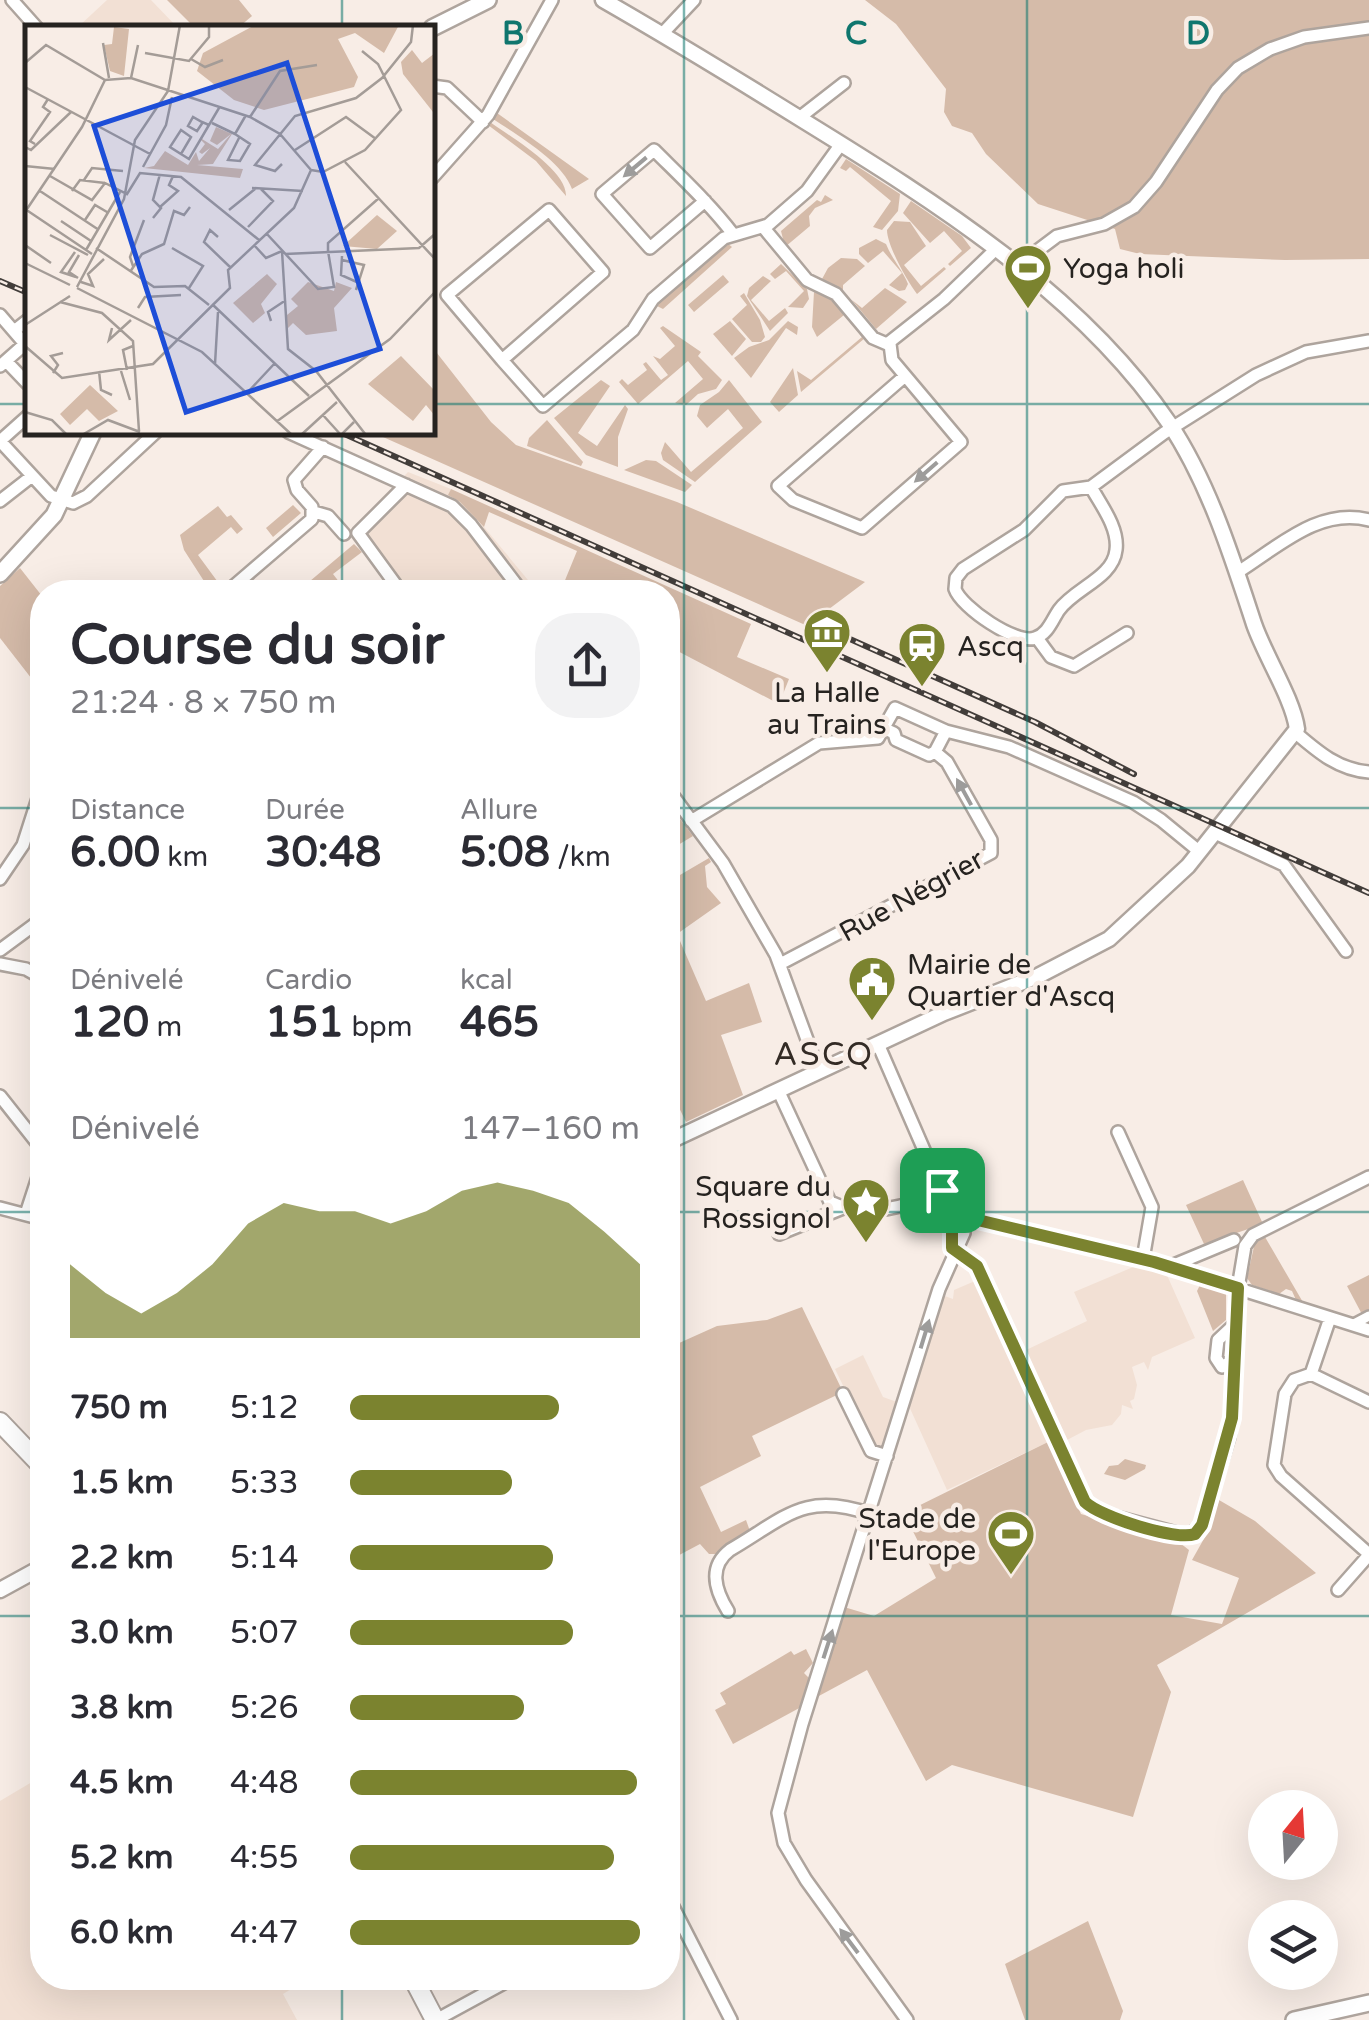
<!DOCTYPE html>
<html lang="fr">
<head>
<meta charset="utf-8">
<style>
  body { margin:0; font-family:"Varela Round",sans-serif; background:#f2f2f3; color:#2b2b33; height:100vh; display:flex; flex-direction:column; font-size:38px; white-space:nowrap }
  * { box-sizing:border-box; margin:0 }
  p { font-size:32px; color:#7c7c81 }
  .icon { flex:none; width:55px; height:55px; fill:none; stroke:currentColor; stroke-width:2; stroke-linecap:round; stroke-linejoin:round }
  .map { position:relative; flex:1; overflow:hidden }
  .drawer { position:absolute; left:30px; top:580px; width:650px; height:1410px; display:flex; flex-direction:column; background:#fff; border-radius:40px; box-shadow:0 10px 40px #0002 }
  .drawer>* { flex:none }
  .needle { width:65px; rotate:18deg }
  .buttons { position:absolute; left:1248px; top:1790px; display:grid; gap:20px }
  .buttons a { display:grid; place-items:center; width:90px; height:90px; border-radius:50%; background:#fff; box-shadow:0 10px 40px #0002; font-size:50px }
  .pin { position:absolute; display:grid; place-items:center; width:85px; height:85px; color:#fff; margin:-42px; border-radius:20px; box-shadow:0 5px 15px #0006 }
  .round { display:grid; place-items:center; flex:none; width:105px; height:105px; border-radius:40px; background:#f2f2f3 }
  .overview { display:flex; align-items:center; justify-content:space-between; height:170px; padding:0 40px }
  h1 { font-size:55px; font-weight:700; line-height:75px }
  .stats { display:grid; grid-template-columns:repeat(3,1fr); gap:15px; height:170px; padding:10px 40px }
  .stats div { display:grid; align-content:center }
  .stats b { font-size:42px; font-weight:700 }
  .stats small { font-size:28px; font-weight:400 }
  .stats p { font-size:28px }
  .chart { height:280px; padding:20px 40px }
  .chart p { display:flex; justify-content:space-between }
  .chart svg { width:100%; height:180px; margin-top:10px; fill:#7b832f; opacity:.7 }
  ul { padding:0 40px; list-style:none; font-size:32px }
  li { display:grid; grid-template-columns:160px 120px 1fr; align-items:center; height:75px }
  li i { height:25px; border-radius:12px; background:#7b832f }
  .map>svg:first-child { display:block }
</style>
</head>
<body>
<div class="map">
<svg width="1369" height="2020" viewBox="0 0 1369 2020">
  <rect width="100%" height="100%" fill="#f8ede6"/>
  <path fill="#f2e0d4" d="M107 0H151L177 27H78Z
    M408 472 451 489 449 495 460 502 484 527 538 592H513L510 589 504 592H396L349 534Z
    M1138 1265 1166 1273 1195 1338 1152 1357 1148 1370 1144 1362 1132 1367 1137 1385 1134 1399 1130 1401 1133 1409 1122 1405 1121 1414 1112 1425 1086 1430 1067 1440 1024 1351 1087 1321 1074 1292Z
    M975 1281 1048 1442 947 1490 908 1404 942 1295 953 1299 954 1290Z
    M863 1355 883 1397 897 1402 883 1449 872 1445 835 1369Z
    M42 1776V1978H309L283 1994 297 2020H0V1801Z"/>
  <path fill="#d5bba9" d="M167 0H239L252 16 239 27H194Z
    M865 0H1369V259L1285 260 1140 254 1120 249 1115 229 1038 204 986 154 972 133 952 126 944 112 946 89 896 24Z
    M497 113 589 179 572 189C562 161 517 135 493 119Z
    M490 122C511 137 567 170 566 196L536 161 488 125Z
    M846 159 900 194 898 211 882 230 873 227 891 201 850 167 846 171 840 168Z
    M825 195 833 200 815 208 809 216 810 226 785 247 781 231 817 200 821 202Z
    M911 201 962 236 971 248 950 266 948 264 962 251 944 231 930 243 903 213Z
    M894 221 910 222 926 246 904 265 921 286 944 267 946 269 917 294C907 281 887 245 887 230Z
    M876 239 886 244C892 259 902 269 908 284L905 290 899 291 889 285 902 273 883 251 868 263 859 254V248Z
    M727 243 732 247 663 309 655 305Z
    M841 258 857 259 865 266 843 285V290L822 279 828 268Z
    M781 264 807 289 809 299 803 308 788 307 804 291 786 271 775 279 770 274Z
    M723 275 729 282 694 312 688 305Z
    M763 276 771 281 751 300 769 321 785 308 788 313 770 331 747 296 749 288Z
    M885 288 907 302 876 329 852 300 862 308Z
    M814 292 831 298 865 338 801 392 797 371 811 380 862 337 844 315 817 337 812 327Z
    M744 293 760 320 765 337 761 342H752L732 319 747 305 740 296Z
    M730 321 746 339 732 356 713 334Z
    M788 321 798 327 797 335 786 328 751 378 734 358 749 347 769 340Z
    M663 326 701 352 698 356 722 380 716 389 698 394 686 405 675 403 703 379 688 361 638 404 619 382 622 379 628 385 647 370 643 364 646 362 661 380 668 375 653 356 660 359 675 346 660 328Z
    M433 348 491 422 516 445 677 502 865 582 821 615 839 624 830 636 374 433 432 432Z
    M793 368 798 395 779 412 770 402Z
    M601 380 610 386 578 433 597 446 625 405 628 409 618 437V467L586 455 554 418Z
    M729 380 762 422 695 482 663 460 661 453 665 442 691 472 743 428 728 409 707 428 697 416 700 405 719 392Z
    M547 420 583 462 581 466 527 446 529 438Z
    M646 460 656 461 692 485 685 492 624 470Z
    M451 489 751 624 737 657 789 679 779 704 668 646V592H566L561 590 577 551 489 512 484 527 460 502 448 495Z
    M293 505 301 513 273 537 266 528Z
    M218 506 227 517 231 515 243 529 237 534 231 527 198 555 223 589 211 592 184 550 180 535Z
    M354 544 362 552 333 574 343 587 333 592H297Z
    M20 568 42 596V692L0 638V586Z
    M680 819 693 836 668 851V826Z
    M709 858 711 862 705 866 707 887 721 903 677 934 706 1001 749 983 762 1022 721 1035 743 1095 686 1122 668 1085V882Z
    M1243 1180 1263 1224 1204 1244 1186 1205Z
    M1265 1237 1304 1304 1296 1300 1292 1291 1286 1289 1279 1294 1252 1285 1247 1278 1255 1242Z
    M1369 1275V1321L1365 1320 1347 1286Z
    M1201 1283 1226 1294V1320L1213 1331 1197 1291Z
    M802 1307 843 1392 752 1436 761 1456 700 1487 721 1532 746 1520 751 1534 718 1554H709L700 1544 668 1561V1348L717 1326 767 1320Z
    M1048 1442 1081 1514 1180 1543 1189 1550 1171 1615 1222 1624 1239 1578 1192 1560 1210 1528 1219 1500 1255 1521 1316 1573 1157 1665 1171 1692 1133 1817 952 1765 926 1781 867 1670 817 1697 844 1607 874 1616 936 1578 904 1513Z
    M1125 1459 1146 1465 1145 1469 1125 1480 1104 1474 1109 1466 1118 1465Z
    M806 1649 813 1663 804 1673 811 1680 803 1706 733 1744 715 1710 726 1704 720 1693 791 1651 794 1655Z
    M1088 1921 1123 2011 1120 2020H1025L1005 1964Z"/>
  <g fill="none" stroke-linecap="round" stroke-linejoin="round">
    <g stroke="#aea49d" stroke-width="14">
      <path id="pedestrian" d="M1352 1325 1369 1316"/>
    </g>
    <g stroke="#aea49d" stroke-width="16">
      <path id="minor" d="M12 0 37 28
        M662 34 694 0
        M432 86 447 88 483 122
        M799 118 844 83
        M432 178 488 115 552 0
        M705 201 650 248 602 194 654 150C681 177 710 204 733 234
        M549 210 603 272 502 360 447 295Z
        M763 227 807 280 836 294 873 338 887 344 944 299 996 249
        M1017 266 1057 236 1104 224 1134 207 1156 182 1217 90 1238 68 1270 49 1304 37 1369 28
        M0 315 25 344 0 366
        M14 331 28 320
        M890 344 892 360 961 442 862 528 793 500 778 486 905 376
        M502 360 543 406 633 330 653 299 724 238 768 225 807 191 841 144
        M6 361 28 384
        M28 416 0 441 51 496 73 503 87 496 156 432
        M288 432 452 506 471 525 522 592
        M1091 487C1101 505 1119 528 1116 550 1113 578 1075 588 1059 610 1052 620 1048 634 1035 638 1016 645 961 607 955 589L956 578 963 569 1024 530 1063 491 1091 487 1164 433 1256 375 1306 352 1369 341
        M0 501 32 476
        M314 512 328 516 344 534
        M1238 572C1278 547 1319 507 1369 520
        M227 592 312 519V507L297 490 294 480 323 447
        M401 592 358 533 406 485
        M1037 638 1051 657 1074 666 1127 633
        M885 729 894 733 896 740 929 755 935 752 946 731
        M1296 733C1318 752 1339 770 1369 772
        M668 789 723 863 776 955 819 1072
        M691 821 819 743 878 738 895 708 946 731 1009 747 1133 802 1161 820 1200 852
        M1215 833 1284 865 1346 951
        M0 879 23 845 42 786
        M0 950 42 919
        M0 964 26 969 42 978
        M780 964 991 853V840L947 762 935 752
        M878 1044 944 1196
        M779 1092 830 1202C865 1219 909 1207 942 1190
        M0 1096 42 1149
        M1118 1132 1152 1207 1143 1259
        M0 1208 42 1219
        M26 1214 42 1165
        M950 1214 953 1230 952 1247 958 1252
        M951 1217 977 1220 1154 1262 1369 1330
        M779 1234 843 1208
        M958 1252 979 1268 1085 1501 1101 1513 1188 1536 1202 1525 1229 1437 1233 1400 1238 1288 1245 1246 1253 1235 1369 1177
        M1169 1267 1234 1240
        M1330 1318 1311 1374 1294 1380 1285 1394 1274 1465 1281 1476 1369 1554
        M1235 1359 1222 1367 1216 1358 1218 1340 1235 1324
        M1311 1374 1369 1402
        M843 1394 871 1451 887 1456
        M1338 1590 1369 1555
        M728 1611C715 1590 708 1567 730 1550 785 1518 804 1491 870 1514
        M668 1897 731 2020
        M436 2020 513 1978
        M907 2020 806 1880 784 1843 778 1813 802 1724 939 1289 964 1233 961 1217 942 1190"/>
    </g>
    <g stroke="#aea49d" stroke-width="19">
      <path id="tertiary" d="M603 0C671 39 738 80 804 121 934 201 1082 294 1169 423 1209 483 1232 557 1254 624 1265 656 1293 699 1297 729L1188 866 1109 939 1038 976 944 1013 668 1142
        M0 1590 42 1567"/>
    </g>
    <g stroke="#aea49d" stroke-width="20">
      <path id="secondary" d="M432 28 488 0
        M0 574 54 515 93 432
        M1294 2020 1369 2003"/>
    </g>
    <g stroke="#aea49d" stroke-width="22">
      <path id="primary" d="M0 1422 42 1466
        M413 1978 435 2020"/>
    </g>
    <use href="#pedestrian" stroke="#fff" stroke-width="9"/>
    <use href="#minor" stroke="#fff" stroke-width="11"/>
    <use href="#tertiary" stroke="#fff" stroke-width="14"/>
    <use href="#secondary" stroke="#fff" stroke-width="15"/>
    <use href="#primary" stroke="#fff" stroke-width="18"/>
    <g stroke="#423d3a" stroke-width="6">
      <path id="rail" d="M0 281 28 293
        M340 432 1369 893
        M841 635 1035 722 1134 774"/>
    </g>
    <use href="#rail" stroke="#f8ede6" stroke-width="2.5" stroke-dasharray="8" stroke-linecap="butt"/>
  </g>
  <defs><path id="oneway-solid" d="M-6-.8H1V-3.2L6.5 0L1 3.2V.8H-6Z" transform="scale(2.5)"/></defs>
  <g fill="#9d9c9b">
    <use href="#oneway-solid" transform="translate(635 167) rotate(140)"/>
    <use href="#oneway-solid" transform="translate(926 472) rotate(139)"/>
    <use href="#oneway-solid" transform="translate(964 792) rotate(-119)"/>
    <use href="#oneway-solid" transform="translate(925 1334) rotate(-73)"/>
    <use href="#oneway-solid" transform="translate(828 1644) rotate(-72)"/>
    <use href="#oneway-solid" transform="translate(849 1941) rotate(-127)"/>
  </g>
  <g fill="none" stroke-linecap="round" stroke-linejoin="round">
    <g stroke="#fff" stroke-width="20">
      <path id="route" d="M942 1190 961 1216 1154 1262 1238 1288 1232 1418 1202 1525 1195 1534C1176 1541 1100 1517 1085 1502L977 1266 952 1248V1224Z"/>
    </g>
    <use href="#route" stroke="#7b832f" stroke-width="12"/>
  </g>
  <path fill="none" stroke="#0f766e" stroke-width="2.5" stroke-opacity="0.55" d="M342 0V28M684 0V2020M1027 0V2020M0 404H28M432 404H1369M342 432V592M0 808H42M668 808H1369M0 1212H42M668 1212H1369M0 1616H42M668 1616H1369M342 1978V2020"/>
  <defs>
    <g id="stadium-pin" transform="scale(2.5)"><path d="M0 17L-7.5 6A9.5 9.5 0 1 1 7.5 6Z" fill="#7b832f" stroke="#f8ede6"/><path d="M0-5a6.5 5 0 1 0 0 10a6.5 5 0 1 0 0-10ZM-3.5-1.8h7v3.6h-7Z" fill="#fff"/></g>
    <g id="museum-pin" transform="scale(2.5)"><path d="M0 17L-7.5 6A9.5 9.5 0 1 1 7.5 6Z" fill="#7b832f" stroke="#f8ede6"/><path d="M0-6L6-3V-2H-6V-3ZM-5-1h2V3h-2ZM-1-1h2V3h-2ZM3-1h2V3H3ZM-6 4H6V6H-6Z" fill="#fff"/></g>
    <g id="station-pin" transform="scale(2.5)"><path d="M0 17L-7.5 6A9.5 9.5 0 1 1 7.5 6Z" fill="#7b832f" stroke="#f8ede6"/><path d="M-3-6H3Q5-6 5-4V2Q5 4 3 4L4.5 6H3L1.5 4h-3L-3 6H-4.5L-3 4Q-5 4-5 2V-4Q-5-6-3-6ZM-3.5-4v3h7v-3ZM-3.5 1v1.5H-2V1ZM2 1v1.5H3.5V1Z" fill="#fff"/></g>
    <g id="civic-pin" transform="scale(2.5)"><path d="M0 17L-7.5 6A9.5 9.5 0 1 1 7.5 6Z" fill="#7b832f" stroke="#f8ede6"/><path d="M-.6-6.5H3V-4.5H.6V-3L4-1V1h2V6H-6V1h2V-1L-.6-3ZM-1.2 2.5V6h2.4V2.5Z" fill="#fff"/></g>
    <g id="sight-pin" transform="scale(2.5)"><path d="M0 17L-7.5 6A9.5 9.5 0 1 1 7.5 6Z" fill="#7b832f" stroke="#f8ede6"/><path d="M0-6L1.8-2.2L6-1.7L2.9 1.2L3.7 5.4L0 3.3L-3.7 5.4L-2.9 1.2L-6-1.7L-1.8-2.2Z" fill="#fff"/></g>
  </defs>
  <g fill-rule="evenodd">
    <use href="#stadium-pin" x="1028" y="268"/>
    <use href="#museum-pin" x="827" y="632"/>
    <use href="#station-pin" x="922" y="646"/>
    <use href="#civic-pin" x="872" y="980"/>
    <use href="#sight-pin" x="866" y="1202"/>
    <use href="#stadium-pin" x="1011" y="1534"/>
  </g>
  <g text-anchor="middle" stroke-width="9" stroke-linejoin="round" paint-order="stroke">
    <g font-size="28" fill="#262320" stroke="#f8ede6" text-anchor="start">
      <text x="1063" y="278">Yoga holi</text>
      <text x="957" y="656">Ascq</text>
      <text x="827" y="702" text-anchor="middle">La Halle<tspan x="827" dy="32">au Trains</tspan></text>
      <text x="907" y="974">Mairie de<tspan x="907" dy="32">Quartier d'Ascq</tspan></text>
      <text x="831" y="1196" text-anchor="end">Square du<tspan x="831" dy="32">Rossignol</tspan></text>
      <text x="976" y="1528" text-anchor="end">Stade de<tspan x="976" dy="32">l'Europe</tspan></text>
    </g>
    <g font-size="28" fill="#262320" stroke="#f8ede6">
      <text transform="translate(911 895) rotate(-29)" y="10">Rue Négrier</text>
    </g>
    <g font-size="32" letter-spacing="2.5" fill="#332b25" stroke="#f8ede6">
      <text x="824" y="1065">ASCQ</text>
    </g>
  </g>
  <g transform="translate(25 25)">
    <rect width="410" height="410" fill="#f8ede6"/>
    <path d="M230 0H374L359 28 330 8 313 14 333 52 329 62 239 85 209 75 172 46 178 28ZM89 2 104 4 99 51 85 46 79 20 87 19ZM387 25 397 38 410 28 408 87 378 49 376 37ZM183 102 177 114 193 124 206 109 192 120 185 116 191 102 207 109 188 139 172 140 218 144 215 153 119 143 129 141 140 126 163 140 171 127 174 136 185 123 177 129 174 127 180 119 175 114ZM352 190 372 206 352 224 318 221ZM242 249 252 259 236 279 240 288 228 298 208 278ZM283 257 309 266 311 257 327 263 309 283 312 306 281 310 268 298 262 304V290L273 281 266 274ZM376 331 410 366V391L401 380 388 396 343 359ZM65 360 93 386 74 396 62 384 45 400 35 389Z" fill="#d5bba9"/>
    <path fill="none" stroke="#a49c97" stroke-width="2.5" d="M78 18 84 53M120 28 164 36 184 12V0M166 34 180 42 198 35M0 38 21 20 80 55 106 53 225 92 255 109 286 145M106 53 113 20M0 62 125 129M225 92 255 46 292 40M178 97 172 106 163 101 168 92 177 97 182 99 183 100M187 98 210 109 221 90M156 105 166 112 156 129 145 122ZM210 109 225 119 215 136 203 135 214 113M10 119 5 116 25 87 18 82 23 74M0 122 6 125 46 87M270 125 321 92 351 114M156 129 164 134 194 83M320 137 410 234M257 139 250 146 230 140 270 91 331 73 357 53 386 17 388 0M0 141 30 144M118 142 141 100 147 72M286 145 298 147 340 125 376 85 353 39 337 26M25 151 67 175 80 158 102 169 115 148 156 152 234 215M59 155 67 143 98 146M227 163 278 166M15 166 74 205M47 166 55 155 80 158M135 182 153 166 144 160 148 151M0 184 67 229M204 185 230 164M0 187 57 102 80 55M128 193 136 183 128 175 135 149M60 195 70 180 82 187M36 196 66 216M223 202 248 176 236 164M241 208 293 264 309 262 303 226M25 210 63 230M193 212 185 205 179 217 205 242M0 220 26 238M229 220 241 233 257 226M71 223 129 262 160 261 184 280M147 223 178 241 164 263M61 225 95 167M257 226 263 324 291 346 341 410M303 226V218L354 173M50 227 36 247 51 252M260 229 394 223 410 209M317 231 316 250 334 258M317 235 339 240 331 265M0 238 45 260M108 241 105 232 119 195M105 247 117 229 139 219 149 186 159 190 165 182M53 253 44 247 54 230M56 257 68 261 63 249 79 234M52 262 99 174 110 115 143 66 155 0M52 263 177 327 267 410M35 277 77 288 108 316 114 406M187 279 284 371M113 283 120 272 156 270M246 296 243 287 261 275M0 300 45 271M87 303 84 315 106 295M0 321 37 353 128 339 205 263 203 245 269 183 286 145M190 339 193 287M102 345 98 325 108 321M74 346 76 365 87 370M96 346 105 375M28 348 33 340 26 331 38 328M222 368 250 338M0 387 27 395 42 410M297 389 316 410 329 397M251 397 365 314 410 267M57 410 83 395 115 407M276 410 312 377"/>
    <path fill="#1d4ed8" fill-opacity="0.15" stroke="#1d4ed8" stroke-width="5" d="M262 38 355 324 161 387 69 101Z"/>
    <rect width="410" height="410" fill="none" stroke="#262320" stroke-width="5"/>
  </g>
  <g font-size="32" text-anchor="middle" font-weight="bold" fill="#0f766e" stroke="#f8ede6" stroke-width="9" stroke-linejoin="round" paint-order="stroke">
    <text x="513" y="44">B</text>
    <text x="856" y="44">C</text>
    <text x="1198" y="44">D</text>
  </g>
</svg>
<div class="buttons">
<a><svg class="needle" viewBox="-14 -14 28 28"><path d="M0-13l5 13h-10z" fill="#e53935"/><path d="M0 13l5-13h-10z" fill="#7c7c81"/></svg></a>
<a><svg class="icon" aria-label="layers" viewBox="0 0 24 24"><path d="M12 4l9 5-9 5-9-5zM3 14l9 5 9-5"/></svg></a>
</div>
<div class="pin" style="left:942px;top:1190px;background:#1e9e55"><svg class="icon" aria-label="arrive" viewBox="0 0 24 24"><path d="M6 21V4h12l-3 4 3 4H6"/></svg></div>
<section class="drawer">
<div class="overview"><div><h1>Course du soir</h1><p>21:24 · 8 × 750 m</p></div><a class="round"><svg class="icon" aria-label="share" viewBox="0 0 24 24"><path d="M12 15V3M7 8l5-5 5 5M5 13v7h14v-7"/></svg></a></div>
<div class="stats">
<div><p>Distance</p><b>6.00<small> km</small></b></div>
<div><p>Durée</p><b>30:48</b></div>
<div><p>Allure</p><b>5:08<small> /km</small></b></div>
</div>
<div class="stats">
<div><p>Dénivelé</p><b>120<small> m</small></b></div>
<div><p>Cardio</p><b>151<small> bpm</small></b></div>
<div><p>kcal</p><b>465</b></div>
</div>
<div class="chart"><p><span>Dénivelé</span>147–160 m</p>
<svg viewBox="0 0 160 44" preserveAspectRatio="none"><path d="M0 44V26L10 33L20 38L30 33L40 26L50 16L60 11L70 13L80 13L90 16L100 13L110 8L120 6L130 8L140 11L150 18L160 26V44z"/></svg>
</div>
<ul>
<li><b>750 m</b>5:12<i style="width:72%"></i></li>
<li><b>1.5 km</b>5:33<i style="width:56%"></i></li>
<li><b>2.2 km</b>5:14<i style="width:70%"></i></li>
<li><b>3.0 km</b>5:07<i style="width:77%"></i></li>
<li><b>3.8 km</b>5:26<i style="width:60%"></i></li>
<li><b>4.5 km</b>4:48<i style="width:99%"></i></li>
<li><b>5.2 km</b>4:55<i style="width:91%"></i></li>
<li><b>6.0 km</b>4:47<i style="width:100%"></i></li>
</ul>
</section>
</div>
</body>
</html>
